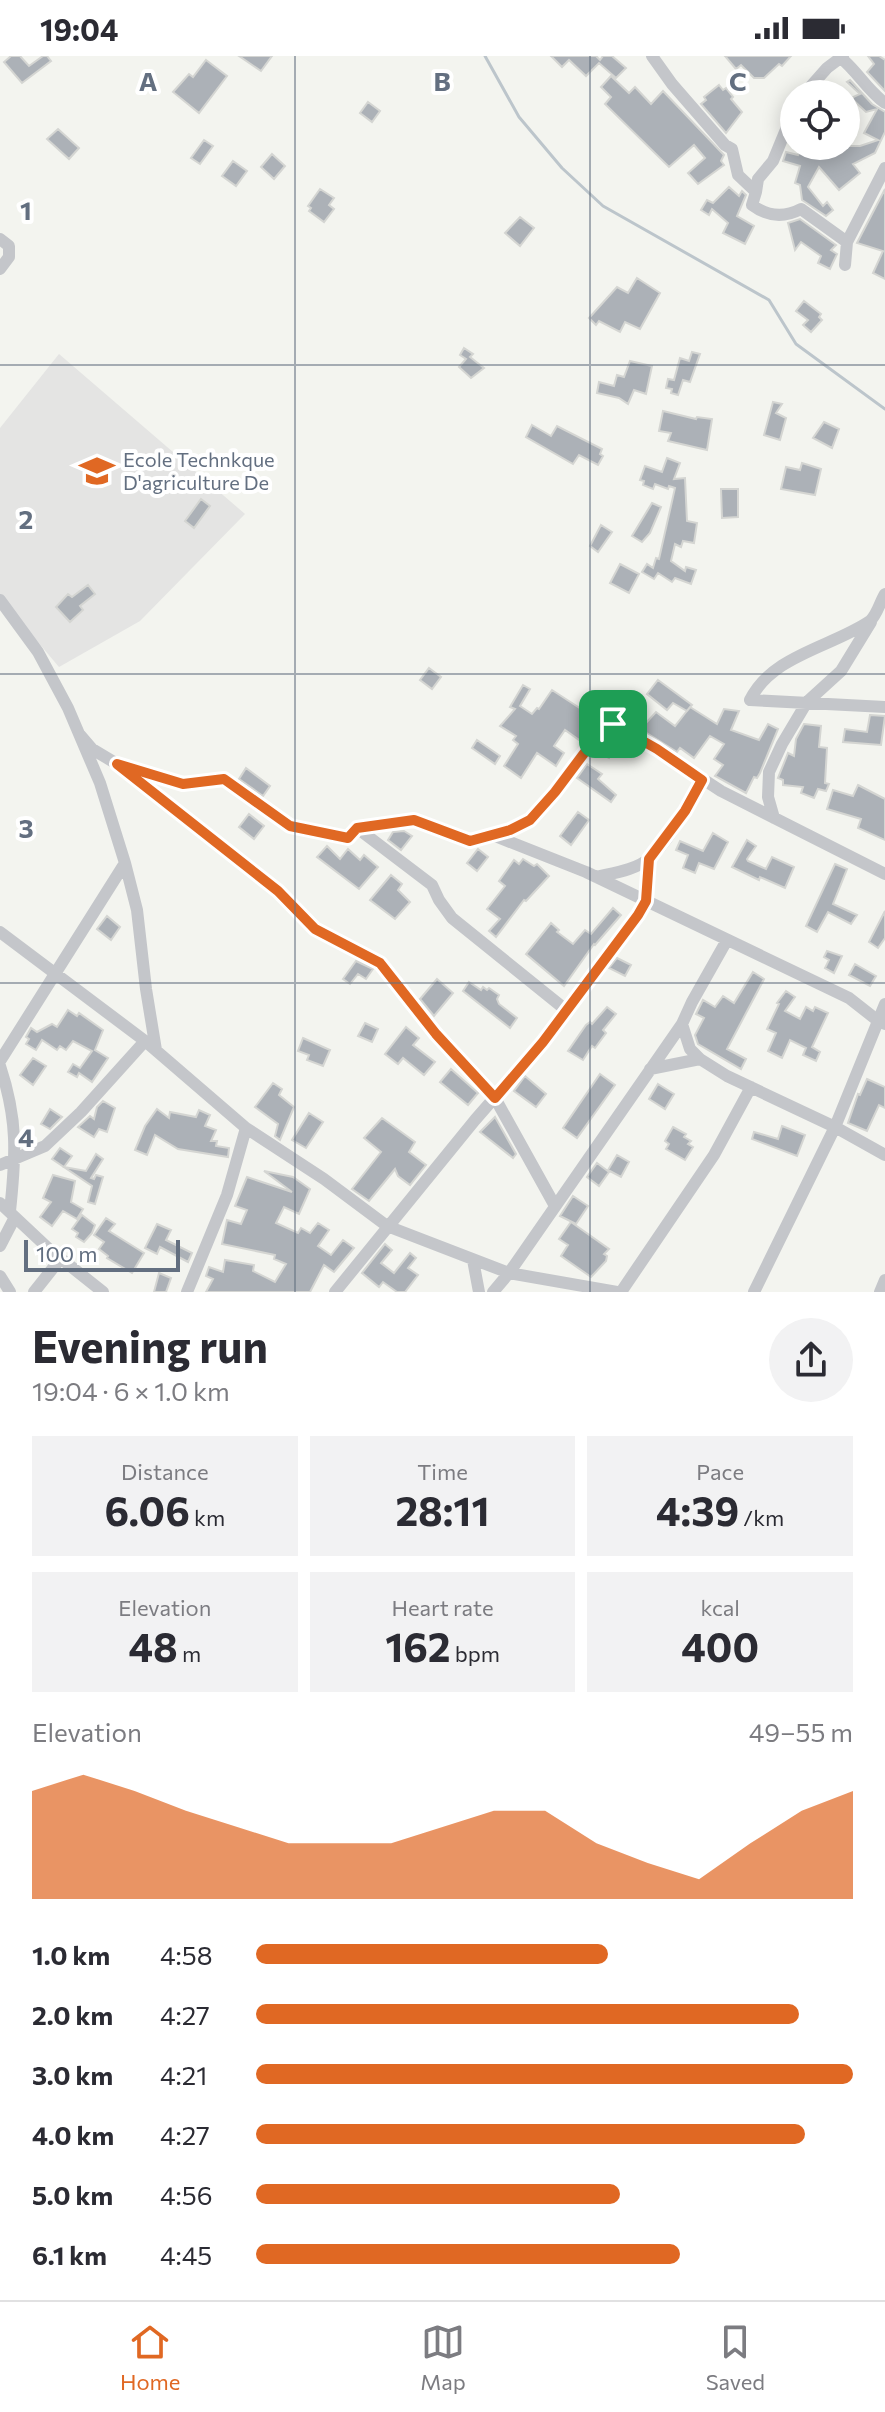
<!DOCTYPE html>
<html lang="en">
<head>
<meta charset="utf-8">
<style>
  body { margin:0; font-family:Commissioner,sans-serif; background:#f2f2f3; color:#2b2b33; height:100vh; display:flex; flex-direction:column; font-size:30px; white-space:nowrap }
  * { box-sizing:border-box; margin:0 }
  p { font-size:26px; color:#7c7c81 }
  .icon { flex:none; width:44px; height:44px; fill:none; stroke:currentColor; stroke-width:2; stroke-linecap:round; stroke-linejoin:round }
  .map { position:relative; height:1236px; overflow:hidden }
  .panel { display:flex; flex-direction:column; background:#fff; flex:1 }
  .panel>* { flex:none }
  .buttons { position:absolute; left:780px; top:24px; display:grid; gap:16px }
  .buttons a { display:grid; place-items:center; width:80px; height:80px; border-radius:50%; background:#fff; box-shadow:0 4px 20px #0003; font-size:40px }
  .scale { position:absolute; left:24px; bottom:20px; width:156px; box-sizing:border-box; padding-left:8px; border:4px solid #636f80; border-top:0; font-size:22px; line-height:28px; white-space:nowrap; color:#636f80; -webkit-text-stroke:6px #fff; paint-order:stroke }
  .pin { position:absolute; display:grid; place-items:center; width:68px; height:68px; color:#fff; margin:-34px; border-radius:16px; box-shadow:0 4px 12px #0006 }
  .round { display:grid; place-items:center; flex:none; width:84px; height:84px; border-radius:42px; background:#f2f2f3 }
  .headline { display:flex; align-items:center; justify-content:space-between; height:136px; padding:0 32px }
  h1 { font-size:44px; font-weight:700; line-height:60px }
  .metrics { display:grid; grid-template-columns:repeat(3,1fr); gap:12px; height:136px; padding:8px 32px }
  .metrics div { display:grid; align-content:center; border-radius:0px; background:#f2f2f3; text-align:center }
  .metrics b { font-size:40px; font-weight:700 }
  .metrics small { font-size:22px; font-weight:400 }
  .metrics p { font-size:22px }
  .chart { height:224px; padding:16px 32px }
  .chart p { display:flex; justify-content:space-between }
  .chart svg { width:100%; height:144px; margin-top:8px; fill:#e06823; opacity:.7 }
  ul { padding:0 32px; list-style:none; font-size:26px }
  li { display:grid; grid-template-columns:128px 96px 1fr; align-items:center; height:60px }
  li i { height:20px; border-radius:10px; background:#e06823 }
  .status { display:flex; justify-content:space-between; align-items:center; height:56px; padding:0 40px; background:#fff; direction:ltr }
  .status svg { height:22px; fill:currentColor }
  .menu { display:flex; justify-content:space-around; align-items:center; height:112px; border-top:2px solid #e1e1e2; background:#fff; font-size:22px; color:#7c7c81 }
  .menu a { display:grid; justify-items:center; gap:4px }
  .menu .on { color:#e06823 }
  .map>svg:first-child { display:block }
</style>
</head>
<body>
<div class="status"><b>19:04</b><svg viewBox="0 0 49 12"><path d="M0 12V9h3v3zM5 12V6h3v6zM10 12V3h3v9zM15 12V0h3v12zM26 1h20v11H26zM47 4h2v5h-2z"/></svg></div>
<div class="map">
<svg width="885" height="1236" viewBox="0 0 885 1236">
  <rect width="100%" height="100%" fill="#f3f4ef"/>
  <path fill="#e4e4e3" d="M59 298 245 458 140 565 59 611 0 541V372Z"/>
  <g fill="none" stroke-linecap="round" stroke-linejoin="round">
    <path stroke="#bcc5cb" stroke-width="3" d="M485 0 519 61 562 112 603 150 769 244 796 288 885 353"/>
  </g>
  <path fill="#acb1b7" stroke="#d4d5d2" stroke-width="2" d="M11 0H20L29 10 43 0H47L51 5 22 27 4 6Z
    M239 0H272L261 15Z
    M551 0H596L600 4 603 0H612L626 12 616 22 599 7 586 20 569 4 562 11Z
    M725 0H791L782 10 779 8 764 22H754L741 9 736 13Z
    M868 0H879L885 4V35L867 16 874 8Z
    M206 4 227 20 199 57 173 36 189 18 193 21Z
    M611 20 629 37 635 31 651 48 663 35 724 99 721 105 724 109 698 128 688 117 705 102 694 89 669 111 605 48 611 41 601 31Z
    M850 24 872 48 885 56V76L875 97 853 108 860 117 839 134 819 111 808 131 823 150 827 146 833 154 826 160 802 144 800 129 795 127 800 110 783 105 786 96 798 99 803 90H860L878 84 864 77 877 53 866 56 851 42 860 38 847 26Z
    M719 29 723 34 726 32 733 41 731 43 742 56 726 77 701 48 706 44 704 41Z
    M368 46 380 55 372 66 360 57Z
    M58 73 79 92 69 103 47 83Z
    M204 84 213 90 200 108 191 102Z
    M272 98 285 110 274 123 261 111Z
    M233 105 247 115 236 130 222 120Z
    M729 131 739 140 742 135 746 139 737 160 754 170 745 188 723 177 728 167 712 153 709 159 701 154 707 144 713 147Z
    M320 133 334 142 329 149 334 153 324 166 309 155 311 152 308 150Z
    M885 133V223L873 217 883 195 857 187Z
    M520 161 534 172 520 190 505 177Z
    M800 163 836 189 831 194 837 198 830 213 818 207 821 200 801 186 795 194 788 167Z
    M637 222 660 237 640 273 625 266 620 276 599 265 596 269 589 262 617 231 628 237Z
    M804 245 821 258 819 261 822 264 811 276 803 269 808 264 796 255Z
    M464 292 473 298 470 301 484 312 471 322 459 311 466 303 460 299Z
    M692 296 700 298 690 326 683 324 678 339 671 337 672 333 666 332 668 323 674 324 680 302 689 305Z
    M630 305 652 310 646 338 634 334 628 348 619 342 597 337 599 326 614 330 617 319 624 321Z
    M773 346 782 348 776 357 786 362 780 384 764 379Z
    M663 355 696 363 697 361 712 363 707 394 668 385 671 377 659 375Z
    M824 366 839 373 832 392 813 382Z
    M532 369 551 380 557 370 602 393 600 398 603 400 598 409 579 399 573 408 526 381Z
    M667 402 680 407 674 423 685 422 687 465 697 467 694 487 683 485 681 491 675 488 671 505 685 515 686 511 696 514 691 528 675 522 672 526 658 517 654 523 642 516 647 508 653 512 656 502 659 503 675 432 669 430 668 433 655 428 653 433 643 429 644 425 640 424 645 410 662 416Z
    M802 407 821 413 815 439 781 433 786 411 800 414Z
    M721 433H738V461L722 462Z
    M201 443 210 450 194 472 185 465Z
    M652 447 661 451 650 477 642 486 632 480Z
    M601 469 612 476 598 496 590 490Z
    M620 508 639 518 629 537 610 527Z
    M88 529 95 538 80 550 83 554 70 566 56 551 68 538 72 541Z
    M429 612 441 621 432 633 420 624Z
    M658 624 692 649 687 655 673 647 667 654 647 638Z
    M523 629 530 633 520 650 532 658 537 652 539 653 552 634 598 664 582 686 565 674 554 690 564 697 556 710 537 697 521 722 504 710 518 688 513 684 516 680 500 670 515 653 510 651Z
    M618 649 646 667 656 656 675 670 690 651 717 668 724 653 739 655 731 674 759 684 768 668 778 673 760 717 757 722 754 721 746 737 715 720 723 709 714 703 724 688 710 680 694 702 680 692 677 696 613 656Z
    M870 659 885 660 881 689 843 686 845 673 867 676Z
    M804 668 821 670 819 691 827 692 825 727 829 728 826 735 818 733 814 742 801 737 803 731 783 729V724L778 722 788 697 794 700 796 683Z
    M609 679 620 686 609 702 597 696Z
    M477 684 500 700 495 708 472 692Z
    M587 708 602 718 598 723 616 739 611 746 577 722Z
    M246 712 270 730 263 740 239 723Z
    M858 729 885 743V784L858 772 861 763 827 753 833 734 853 740Z
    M578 756 589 764 571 789 560 780Z
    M249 758 264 770 254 783 239 771Z
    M404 775 412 780 401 794 388 784 393 776Z
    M713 777 728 786 714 813 699 807 695 817 683 812 688 799 676 794 680 785 703 795Z
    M747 784 756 790 747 803 748 805 766 813 772 801 794 811 785 832 760 821 759 824 732 811Z
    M327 790 340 803 348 793 360 804 364 799 378 811 359 833 317 801Z
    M478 793 488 801 477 815 467 807Z
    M523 803 534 810 537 808 549 820 526 845 524 844 496 881 489 875 500 863 487 853 505 830 499 825 514 804 519 808Z
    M835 808 847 813 833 848 857 859 851 868 828 856 817 876 806 870Z
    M391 819 402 828 398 834 410 846 395 863 370 844Z
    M613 852 621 859 595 889 594 888 564 930 526 898 551 867 559 874 557 876 573 888 585 874 591 878Z
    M885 855V882L878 892 869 886Z
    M107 860 120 871 111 884 97 873Z
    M827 895 842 900 834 917 825 912 829 904 824 901Z
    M617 902 631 909 625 920 609 912Z
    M356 905 373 913 366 923 358 918 350 928 343 923Z
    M855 908 876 920 870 930 849 919Z
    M753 916 764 923 727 993 746 1003 741 1013 698 988 695 979 704 962 696 958 703 944 715 951 723 940 734 947Z
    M437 923 453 937 434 960 420 943Z
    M469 926 481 934 483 931 487 934 489 932 499 939 497 943 499 948 517 962 510 972 463 935Z
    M786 935 795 941 785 955 800 963 806 951 813 955 815 951 828 957 812 991 820 996 816 1005 803 999 806 992 790 984 782 1002 768 995 776 977 767 973 779 948 777 947Z
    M607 951 616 958 603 974 606 977 595 992 592 990 583 1004 568 995 586 969 590 966 592 968Z
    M68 954 77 960 79 957 103 974 95 994 108 1002 92 1026 79 1017 77 1021 68 1016 73 1008 80 1012 92 995 73 985 66 994 60 990 57 994 42 984 36 994 26 988 29 983 26 981 31 972 37 976 52 968 57 971Z
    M365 967 378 973 372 986 358 980Z
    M406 971 419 982 413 989 435 1006 424 1019 403 1002 398 1008 385 998Z
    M303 982 330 994 323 1010 307 1004 309 999 298 995Z
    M33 1002 46 1010 33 1029 20 1019Z
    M451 1013 478 1037 468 1049 440 1026Z
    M600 1018 615 1029 577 1082 563 1072Z
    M525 1020 546 1038 536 1051 514 1035Z
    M867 1023 885 1031V1052L879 1049 867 1075 848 1067 858 1038 860 1039Z
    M273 1027 282 1033 279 1039 294 1051 280 1084 275 1080 278 1068 255 1051Z
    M658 1028 674 1038 665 1053 649 1043Z
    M103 1045 115 1052 107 1076 99 1073 94 1081 78 1071 90 1060 94 1063 97 1051Z
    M50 1053 62 1061 50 1073 41 1068Z
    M157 1053 169 1062 170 1056 196 1061 199 1054 210 1059 205 1070 216 1074 211 1085H217L216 1090 229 1092 228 1101 178 1093 155 1079 147 1099 135 1094 145 1070Z
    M309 1057 323 1066 306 1092 292 1084Z
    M495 1061 516 1098 513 1102 480 1076Z
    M382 1062 415 1086 409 1096 426 1109 410 1129 398 1120 395 1113 369 1145 352 1133 381 1096 364 1082Z
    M782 1070 805 1079 797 1100 752 1083 754 1076 778 1083Z
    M673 1071 686 1078 684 1081 691 1085 688 1088 693 1091 685 1104 666 1093 669 1088 665 1085Z
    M60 1092 72 1100 64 1111 86 1115 96 1098 103 1103 91 1122 94 1123 96 1119 103 1121 95 1148 88 1146 92 1130 52 1103Z
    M617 1099 629 1106 621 1121 608 1114Z
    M597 1107 609 1116 599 1130 587 1121Z
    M264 1115 293 1121 310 1133 299 1158 284 1151 276 1167 298 1177 301 1172 310 1177 318 1167 329 1174 318 1190 331 1199 343 1184 354 1192 334 1216 324 1209 310 1236H206L213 1223 206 1220 209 1211 223 1216 225 1204 254 1209 253 1215 275 1226 286 1208 274 1203 275 1199 222 1188 227 1164 241 1168 247 1154 235 1150 247 1121 292 1136Z
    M53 1119 75 1125 71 1146 83 1153 77 1163 63 1155 52 1170 40 1161 51 1146 43 1142Z
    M573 1140 588 1150 576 1168 560 1160Z
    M82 1159 95 1169 92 1177 84 1186 76 1181 78 1177 72 1173Z
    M106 1162 115 1168 109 1175 144 1197 132 1217 107 1202 108 1200 99 1193 104 1186 94 1179Z
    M571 1166 609 1193 604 1198 607 1200 606 1205 591 1221 561 1200 568 1189 559 1183Z
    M157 1168 171 1174 166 1184 192 1197 188 1206 160 1191 157 1198 145 1192Z
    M385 1188 392 1194 381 1207 394 1217 410 1197 416 1202 408 1212 418 1219 405 1236H397L383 1226 379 1231 362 1217Z
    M159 1217 171 1222 166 1236H154Z"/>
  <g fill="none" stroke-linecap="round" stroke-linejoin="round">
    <path stroke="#c4c6ca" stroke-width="12" d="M652 0 672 28 725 89 732 93 738 119 756 136 752 149C768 161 784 162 801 153L847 186
      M841 2C858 16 867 34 885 47
      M804 38 827 12 843 0
      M756 136 758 123 773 105 794 54
      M0 183 9 190V201L0 213
      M845 209 847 186 885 112
      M885 538C880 546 877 559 870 565 832 591 772 599 750 644L885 651
      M0 544 38 596 68 652 100 727 125 807 137 854 146 933 156 994
      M80 679 92 693 117 708 183 728 224 723 290 770 348 782 357 772 414 764 470 785 510 774 530 764 555 736 603 672 613 668 657 693 721 735 885 818
      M123 713 278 835 315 873 380 907 436 978 495 1042 555 1150
      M774 762 768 741 769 716 782 688 807 646 841 615 871 566
      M357 772 432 829 439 844 452 862 566 954
      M495 780 586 816 849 942 877 964 885 968
      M596 821C613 817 636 814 650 802 669 785 690 747 702 724
      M0 876 145 985 246 1072 324 1123 387 1170 509 1217 617 1236
      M682 968 690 993 700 1003 727 1020 835 1071 885 1099
      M0 1005 125 807
      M0 1010C18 1064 16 1099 10 1155
      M650 1013 700 1003
      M0 1109 45 1090 81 1056 145 985
      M0 1147 49 1193 103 1236
      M0 1190 15 1161
      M473 1204 479 1236
      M0 1220 10 1236
      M34 1236 61 1202
      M187 1236 227 1139 246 1072
      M335 1236 475 1064 543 986 638 859 646 845 649 803
      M493 1236 509 1217 682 968 692 946 727 884
      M621 1236 714 1099 751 1031
      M754 1236 835 1071 885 948
      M880 1236 885 1224"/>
  </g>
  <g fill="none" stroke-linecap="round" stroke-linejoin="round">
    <g stroke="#fff" stroke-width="16">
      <path id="route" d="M613 668 657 693 702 724 685 755 649 803 646 845 638 859 543 986 495 1042 436 978 380 907 315 873 278 835 117 708 183 728 224 723 290 770 348 782 357 772 414 764 470 785 510 774 530 764 555 736 603 672Z"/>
    </g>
    <use href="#route" stroke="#e06823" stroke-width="10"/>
  </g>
  <path fill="none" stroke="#636f80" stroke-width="2" stroke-opacity="0.55" d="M295 0V1236M590 0V1236M0 309H885M0 618H885M0 927H885"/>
  <defs>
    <g id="university-bare" transform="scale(2.76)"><path d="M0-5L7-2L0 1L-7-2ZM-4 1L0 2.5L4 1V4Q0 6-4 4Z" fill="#e06823" stroke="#fff" stroke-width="2.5" paint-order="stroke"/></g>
  </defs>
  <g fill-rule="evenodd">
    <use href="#university-bare" x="97" y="415"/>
  </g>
  <g text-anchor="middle" stroke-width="8" stroke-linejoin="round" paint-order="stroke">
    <g font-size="20" fill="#636f80" stroke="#fff" text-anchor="start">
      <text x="123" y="411">Ecole Technkque<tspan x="123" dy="23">D'agriculture De</tspan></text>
    </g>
  </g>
  <g font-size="26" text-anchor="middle" font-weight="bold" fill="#636f80" stroke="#fff" stroke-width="8" stroke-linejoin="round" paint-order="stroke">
    <text x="148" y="35">A</text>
    <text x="442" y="35">B</text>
    <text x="738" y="35">C</text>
    <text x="26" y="164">1</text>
    <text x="26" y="473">2</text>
    <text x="26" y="782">3</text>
    <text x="26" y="1091">4</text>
  </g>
</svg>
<div class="buttons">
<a><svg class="icon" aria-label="locate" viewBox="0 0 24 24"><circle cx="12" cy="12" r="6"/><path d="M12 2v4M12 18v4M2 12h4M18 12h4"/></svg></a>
</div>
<div class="scale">100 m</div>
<div class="pin" style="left:613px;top:668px;background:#1e9e55"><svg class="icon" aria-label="arrive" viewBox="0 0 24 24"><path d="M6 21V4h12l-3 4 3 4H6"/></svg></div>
</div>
<section class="panel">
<div class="headline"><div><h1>Evening run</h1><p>19:04 · 6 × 1.0 km</p></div><a class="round"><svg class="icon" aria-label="share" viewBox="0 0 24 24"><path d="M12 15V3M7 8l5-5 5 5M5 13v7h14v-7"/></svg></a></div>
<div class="metrics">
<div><p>Distance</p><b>6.06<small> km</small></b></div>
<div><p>Time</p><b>28:11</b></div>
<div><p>Pace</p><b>4:39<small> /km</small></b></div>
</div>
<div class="metrics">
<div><p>Elevation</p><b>48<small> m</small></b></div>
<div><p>Heart rate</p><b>162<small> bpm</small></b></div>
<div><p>kcal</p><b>400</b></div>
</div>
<div class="chart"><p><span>Elevation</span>49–55 m</p>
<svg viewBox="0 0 160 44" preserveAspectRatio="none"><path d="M0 44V11L10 6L20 11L30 17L40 22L50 27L60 27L70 27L80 22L90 17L100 17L110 27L120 33L130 38L140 27L150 17L160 11V44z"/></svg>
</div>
<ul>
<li><b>1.0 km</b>4:58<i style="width:59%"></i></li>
<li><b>2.0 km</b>4:27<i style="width:91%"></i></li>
<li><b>3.0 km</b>4:21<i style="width:100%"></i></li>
<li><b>4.0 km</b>4:27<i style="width:92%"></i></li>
<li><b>5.0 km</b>4:56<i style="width:61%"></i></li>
<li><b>6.1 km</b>4:45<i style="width:71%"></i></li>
</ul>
</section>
<nav class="menu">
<a class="on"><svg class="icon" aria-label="home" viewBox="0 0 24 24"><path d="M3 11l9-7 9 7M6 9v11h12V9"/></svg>Home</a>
<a><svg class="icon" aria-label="map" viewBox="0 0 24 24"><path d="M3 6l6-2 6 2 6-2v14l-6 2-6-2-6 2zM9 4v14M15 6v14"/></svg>Map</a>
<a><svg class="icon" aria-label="saved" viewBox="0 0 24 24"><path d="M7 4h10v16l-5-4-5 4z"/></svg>Saved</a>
</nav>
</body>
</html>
